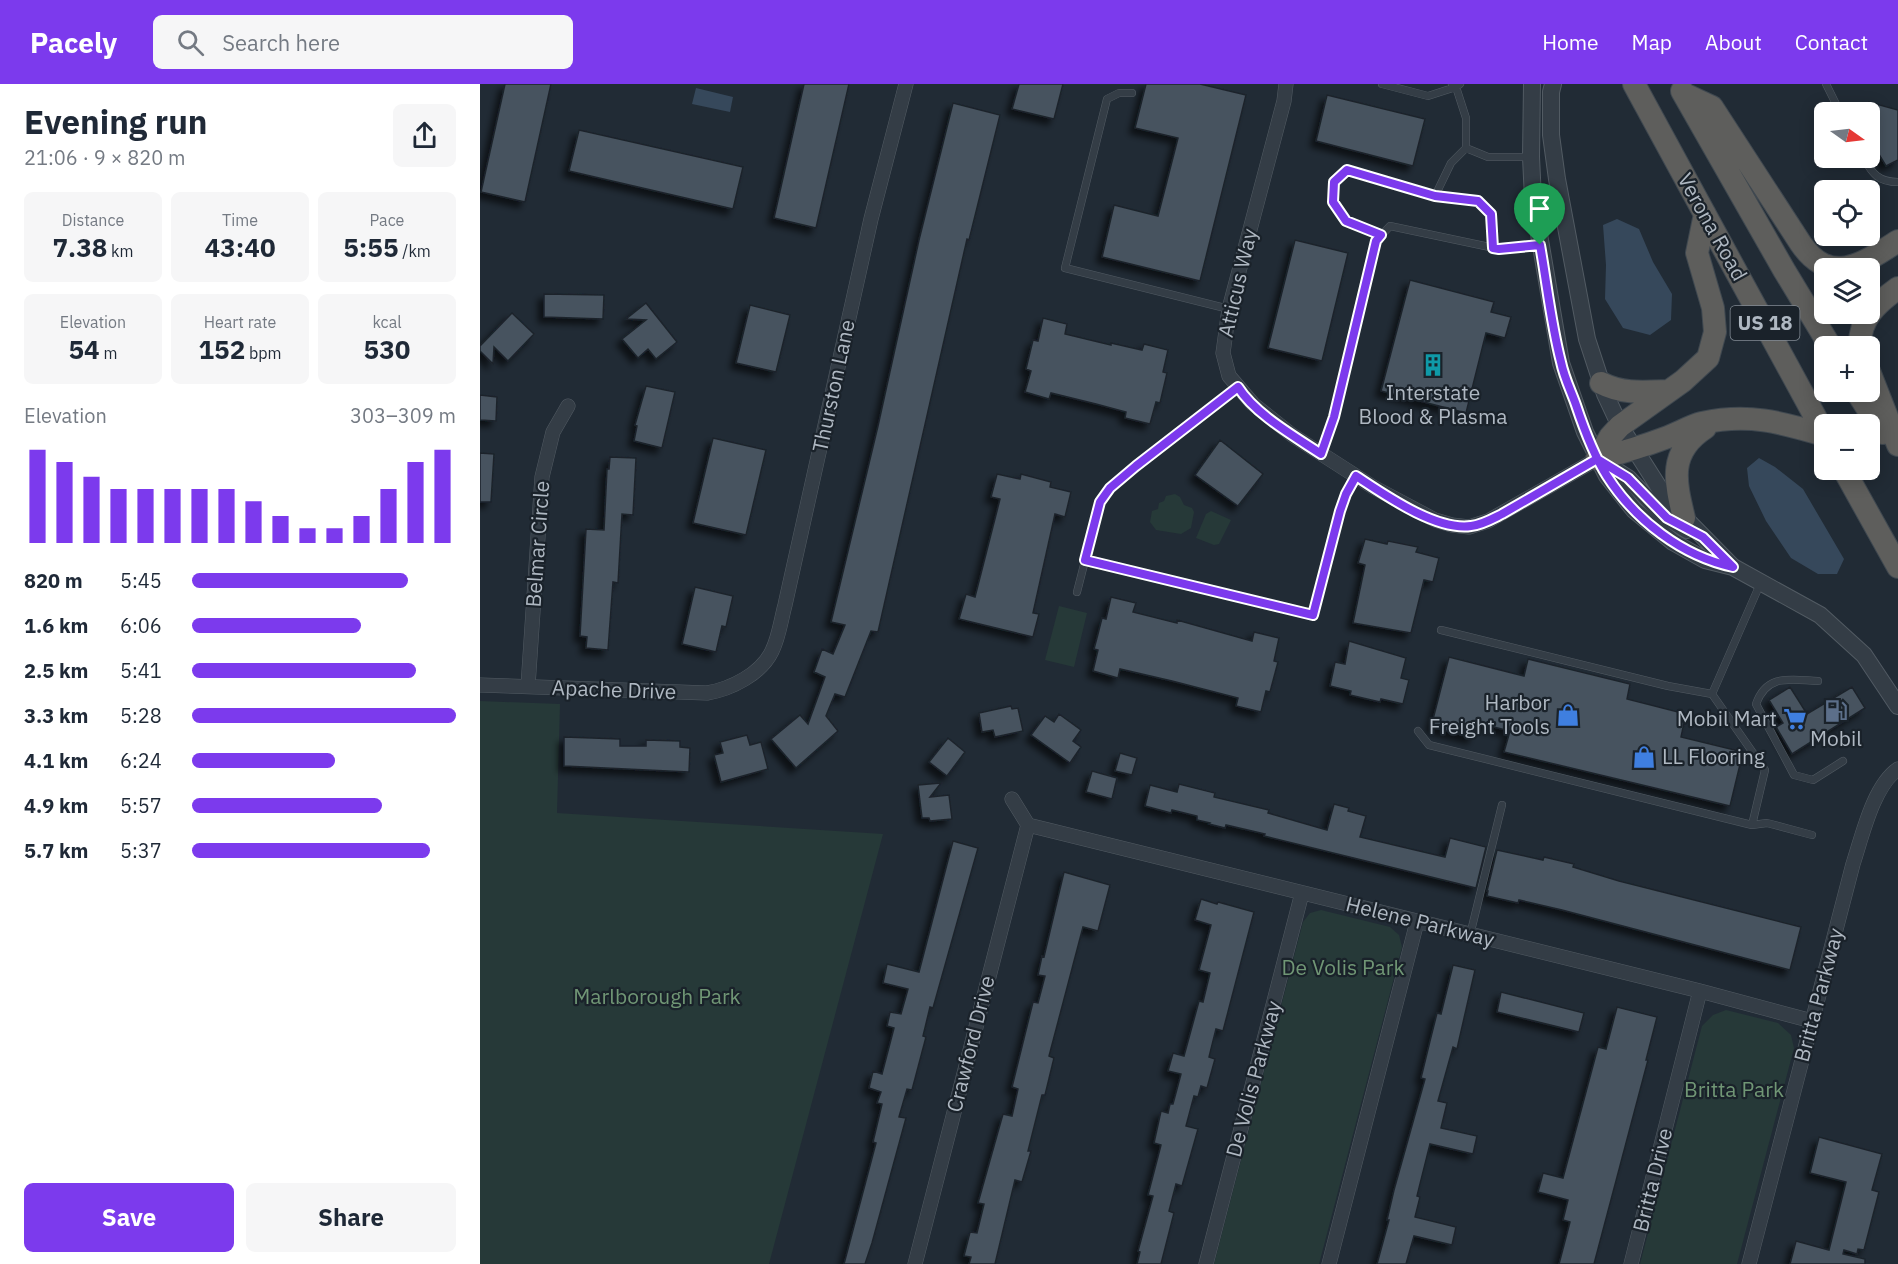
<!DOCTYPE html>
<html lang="en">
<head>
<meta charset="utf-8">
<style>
  body { margin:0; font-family:"IBM Plex Sans",sans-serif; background:#f6f6f7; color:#1f2937; height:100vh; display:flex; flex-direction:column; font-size:22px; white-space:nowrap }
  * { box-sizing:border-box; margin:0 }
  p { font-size:20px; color:#747a83 }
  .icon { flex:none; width:33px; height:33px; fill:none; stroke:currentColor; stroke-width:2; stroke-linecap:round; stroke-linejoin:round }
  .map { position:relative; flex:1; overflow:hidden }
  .sheet { display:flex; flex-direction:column; background:#fff; width:480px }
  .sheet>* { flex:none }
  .needle { width:39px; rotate:104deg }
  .controls { position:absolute; left:1334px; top:18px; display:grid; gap:12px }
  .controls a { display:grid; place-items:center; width:66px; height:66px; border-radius:9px; background:#fff; box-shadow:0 3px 15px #0003; font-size:30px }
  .pin { position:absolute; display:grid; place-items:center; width:51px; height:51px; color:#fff; margin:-62px -26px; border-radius:50% 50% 50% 0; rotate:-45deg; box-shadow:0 0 6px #0007 }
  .pin .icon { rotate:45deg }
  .round { display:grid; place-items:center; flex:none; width:63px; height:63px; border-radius:9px; background:#f6f6f7 }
  .summary { display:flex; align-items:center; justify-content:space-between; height:102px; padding:0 24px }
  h1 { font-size:33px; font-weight:800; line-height:45px }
  .figures { display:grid; grid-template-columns:repeat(3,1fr); gap:9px; height:102px; padding:6px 24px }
  .figures div { display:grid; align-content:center; border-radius:9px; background:#f6f6f7; text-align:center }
  .figures b { font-size:26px; font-weight:800 }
  .figures small { font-size:16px; font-weight:400 }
  .figures p { font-size:16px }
  .chart { height:168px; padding:12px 24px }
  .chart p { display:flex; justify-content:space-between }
  .chart svg { width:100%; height:108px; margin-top:6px; stroke:#7c3aed; stroke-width:6 }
  .primary-button { display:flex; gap:12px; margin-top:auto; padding:12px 24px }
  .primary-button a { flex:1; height:69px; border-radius:9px; background:#7c3aed; color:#fff; font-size:24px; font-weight:800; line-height:69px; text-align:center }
  .primary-button a+a { background:#f6f6f7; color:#1f2937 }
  ul { padding:0 24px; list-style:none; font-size:20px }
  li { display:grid; grid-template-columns:96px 72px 1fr; align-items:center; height:45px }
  li i { height:15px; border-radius:8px; background:#7c3aed }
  header { display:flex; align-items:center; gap:36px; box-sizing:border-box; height:84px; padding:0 30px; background:#7c3aed; color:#fff }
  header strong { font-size:28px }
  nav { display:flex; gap:33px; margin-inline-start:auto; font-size:21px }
  .search { width:420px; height:54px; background:#f6f6f7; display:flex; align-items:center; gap:15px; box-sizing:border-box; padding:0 21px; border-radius:9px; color:#747a83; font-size:22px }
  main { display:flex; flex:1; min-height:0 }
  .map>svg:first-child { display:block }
</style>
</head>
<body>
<header>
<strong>Pacely</strong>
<div class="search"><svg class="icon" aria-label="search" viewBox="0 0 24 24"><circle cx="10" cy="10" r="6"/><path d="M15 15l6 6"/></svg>Search here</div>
<nav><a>Home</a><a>Map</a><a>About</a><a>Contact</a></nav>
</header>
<main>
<section class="sheet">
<div class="summary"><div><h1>Evening run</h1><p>21:06 · 9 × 820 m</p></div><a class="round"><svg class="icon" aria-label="share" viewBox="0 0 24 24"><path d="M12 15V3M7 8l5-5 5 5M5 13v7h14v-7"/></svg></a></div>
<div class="figures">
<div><p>Distance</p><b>7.38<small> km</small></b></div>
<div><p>Time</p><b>43:40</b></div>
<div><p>Pace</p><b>5:55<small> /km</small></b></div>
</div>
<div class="figures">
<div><p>Elevation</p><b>54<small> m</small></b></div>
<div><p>Heart rate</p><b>152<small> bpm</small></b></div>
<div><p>kcal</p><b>530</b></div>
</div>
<div class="chart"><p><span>Elevation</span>303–309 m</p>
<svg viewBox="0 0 160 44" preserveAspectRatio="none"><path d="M5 44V6M15 44V11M25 44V17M35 44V22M45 44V22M55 44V22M65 44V22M75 44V22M85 44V27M95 44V33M105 44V38M115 44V38M125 44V33M135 44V22M145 44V11M155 44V6"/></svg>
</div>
<ul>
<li><b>820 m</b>5:45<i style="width:82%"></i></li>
<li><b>1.6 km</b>6:06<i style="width:64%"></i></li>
<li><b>2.5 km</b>5:41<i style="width:85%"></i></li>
<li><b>3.3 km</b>5:28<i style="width:100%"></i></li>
<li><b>4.1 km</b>6:24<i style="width:54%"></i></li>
<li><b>4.9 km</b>5:57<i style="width:72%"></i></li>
<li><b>5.7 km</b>5:37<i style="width:90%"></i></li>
</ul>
<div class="primary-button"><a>Save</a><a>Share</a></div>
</section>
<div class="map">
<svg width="1418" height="1180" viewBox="0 0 1418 1180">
  <defs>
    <filter id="shadow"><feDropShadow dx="-5.5" dy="5.5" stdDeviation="3" flood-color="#0009"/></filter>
  </defs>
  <rect width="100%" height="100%" fill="#212b35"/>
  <path fill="#263938" d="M695 410 700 413 704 421 712 424 714 428 711 444 701 450 676 446 670 438 672 427 678 425 679 419 684 417 686 412Z
    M731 427 751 436 739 460 734 461 716 454 726 430Z
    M579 522 607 529 594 583 565 576Z
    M0 617 80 620 77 729 403 750 289 1180H0Z
    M841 826 910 843 919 851 922 863 839 1180H734L823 838 830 829Z
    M1246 926 1298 939 1311 951 1314 964 1257 1180H1160L1222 942 1233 931Z"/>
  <path fill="#36485b" d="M216 4 253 13 250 28 212 20Z
    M1137 135 1159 145 1173 178 1192 210 1191 236 1170 251 1143 244 1125 215 1126 181 1123 141Z
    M1279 374 1295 383 1323 405 1364 475 1357 490H1338L1311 474 1286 437 1269 402 1267 384Z"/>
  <path fill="#47535e" stroke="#1c242c" stroke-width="1.5" filter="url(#shadow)" d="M25 0H71L45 118 1 108Z
    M324 0H369L336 144 294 134Z
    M539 0H583L574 35 532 25Z
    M666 0H720L766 11 720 197 622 173 634 121 678 132 698 54 655 44Z
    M847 11 945 35 933 82 836 57Z
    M1389 18 1418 26V76L1406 82 1389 54Z
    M473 19 520 31 489 156 487 155 398 548 391 547 365 613 355 610 346 632 358 647 316 684 291 655 320 631 328 640 345 593 334 588 342 565 353 570 365 541 351 538 398 342 439 156Z
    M99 46 263 83 253 125 89 87Z
    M815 156 868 169 842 277 788 264Z
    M930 196 1014 218 1011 228 1031 233 1025 254 1006 249 986 329 901 307Z
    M64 210 124 211 123 235 64 233Z
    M166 219 197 258 176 275 168 265 158 274 142 255 166 236 146 235Z
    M270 221 310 231 296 288 256 279Z
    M32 229 54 250 28 277 14 263 13 280 0 267V262Z
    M563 234 587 240 585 250 631 261V259L662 266 664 260 688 266 683 288 687 289 680 319 676 318 670 340 645 334 646 328 616 320 571 309 569 315 545 308 551 287 546 285 553 256 558 257Z
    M166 302 195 308 182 364 154 357 157 342 155 341Z
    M0 311 17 313 16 337 0 336Z
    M233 354 286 366 266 451 213 439Z
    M740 356 783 390 758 422 715 391Z
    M0 369 14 370 11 418H0Z
    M130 373 156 374 153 431 142 430 138 499 133 498 128 566 106 564 107 553 100 552 106 445 124 446 127 385H129Z
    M517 390 540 395 541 390 571 398 570 403 591 408 585 433 575 430 553 529 559 530 553 553 479 535 486 510 495 513 520 415 511 413Z
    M885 455 907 460 908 457 938 463 936 468 959 474 953 498 944 496 931 549 873 539 885 481 878 479Z
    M215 503 253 512 246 543 242 542 236 568 202 560Z
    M631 513 656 519 653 528 697 539V536L772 557 774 548 799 554 794 577 798 578 790 608 786 607 781 628 756 622 758 614 692 597 640 585 638 594 613 587 618 566 614 565 618 550 622 534 626 535Z
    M869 557 926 574 921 594 929 596 923 620 901 615 900 618 870 611 871 607 850 602 855 578 865 580Z
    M969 573 1044 592 1048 575 1150 600 1147 615 1206 630 1201 653 1263 668 1250 722 1024 668 1030 647 997 639 993 654 951 643Z
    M1310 603 1327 630 1372 603 1385 624 1312 670 1296 643 1303 639 1289 616Z
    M531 622 532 625 538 624 543 647 515 653 513 646 502 648 499 629Z
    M579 630 601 646 593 657 601 663 590 679 551 651 565 632 574 638Z
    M267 651 270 661 281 658 288 685 241 698 234 671 243 669 240 658Z
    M84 653 140 655V662H166V656L200 657V663L210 664 209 688 84 682Z
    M468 654 485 668 467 692 449 678Z
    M640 669 657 674 652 691 635 687Z
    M612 687 637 694 632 715 606 708Z
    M461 699 450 713 469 711 472 735 450 737 449 734H442L438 701Z
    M699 700 735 709 734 713 789 726 788 729 847 746 854 720 869 724 868 727 886 732 880 753 965 773 970 754 1006 763 996 804 784 752 785 750 746 741 745 744 729 740 730 739 717 736V732L692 726 691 729 665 722 670 701 697 708Z
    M473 757 498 764 453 924 450 923 443 952 446 953 432 1006 427 1005 419 1033 426 1034 392 1159 385 1180H364L396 1059 393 1058 402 1020 397 1019 401 1008 389 1004 393 987 402 990 414 944 407 942 410 928 421 930 428 905 403 899 407 880 439 888Z
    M1017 766 1063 776 1064 773 1094 780 1093 783 1139 797 1321 843 1310 886 1082 826 1039 816 1038 819 1007 812 1008 807H1007Z
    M584 788 630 801 618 847 603 843 569 972 574 974 565 1011H562L548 1067H551L542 1098 535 1096 515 1180H489L491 1173 484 1172 490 1148 497 1149 504 1120 498 1119 523 1030 532 1032 538 1005 532 1003 553 918 558 919 565 892 558 891 562 872 564 873Z
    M721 815 737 820 738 818 774 828 743 947 736 945 729 973 735 975 727 1004 721 1002 718 1013 714 1012 706 1042 718 1045 702 1102 696 1100 689 1127 694 1129 681 1180H657L660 1168 658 1167 673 1112 668 1111 681 1061 674 1059 681 1027 688 1029 690 1020H693L701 990 688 987 693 969 704 972 719 917 723 918 730 889 719 886 731 841 715 836Z
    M973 881 995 886 977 965 973 963 958 1017 967 1019 961 1044 997 1052 993 1070 950 1060 937 1112 940 1113 935 1133 976 1143 972 1161 934 1152 926 1180H897L909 1136H907L914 1106 945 995 941 994 950 957 957 929 961 930Z
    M1021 908 1104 929 1099 948 1017 928Z
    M1137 923 1177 933 1166 976H1168L1114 1180H1079L1090 1138 1083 1136 1088 1116 1058 1108 1063 1089 1083 1094 1118 963 1126 965Z
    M1339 1053 1402 1070 1392 1106 1399 1108 1384 1166 1378 1165 1377 1170 1364 1166 1363 1170 1385 1175V1180H1310L1316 1157 1349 1166 1366 1098 1330 1089Z"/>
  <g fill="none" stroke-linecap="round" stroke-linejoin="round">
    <g stroke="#525b63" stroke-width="8">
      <path id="service" d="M902 0 948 12 976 3 980 0
        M972 0 976 3 986 34V64L1008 73H1051
        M1346 0 1360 28
        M652 9H639L627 15 585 184 749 225
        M986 64 971 79 955 112 998 117 1011 130 1013 164
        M1384 74C1392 90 1399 98 1418 98
        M901 151 866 137 853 118 854 98 867 86 955 112
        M841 370 854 333 896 157 910 142 1019 165 1060 161
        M605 476 833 531 860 427 876 392
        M597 508 620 418 630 404 656 382 758 302
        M961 546 1188 602 1232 610 1281 498
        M1338 597C1311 596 1287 589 1276 620L1314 691 1333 696 1363 677
        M938 647 949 661 1272 741 1285 686 1232 610
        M1272 741 1287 739 1332 751
        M990 851 1022 721"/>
    </g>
    <g stroke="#525b63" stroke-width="15">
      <path id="minor" d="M806 0 804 17 749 225 743 269 749 292 773 320 812 351 893 403 955 436 972 441 989 443 1008 437 1117 375
        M0 601 227 609C251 605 281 590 292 567 299 553 301 536 305 521L391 135 426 0
        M48 602 62 393 73 348 88 322
        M532 715 548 741
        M548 741 1220 907 1332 937
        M435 1180 548 741
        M726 1180 822 809
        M849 1180 937 838
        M1151 1180 1220 907
        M1269 1180 1373 780C1382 753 1393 702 1418 685"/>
    </g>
    <g stroke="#525b63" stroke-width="18">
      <path id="tertiary" d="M1052 0 1051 73 1053 115 1081 279 1105 348 1127 392 1154 426 1193 458 1225 476 1253 483 1340 531 1384 571 1418 622
        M1073 0 1071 8V51L1077 95 1107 255 1125 310 1140 342 1187 416 1253 483
        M1118 375 1148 394 1182 430 1207 446"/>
    </g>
    <g stroke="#3f4850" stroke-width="24">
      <path id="trunk" d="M1154 0 1344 349
        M1202 7 1304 186 1350 262
        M1204 10 1232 23 1321 160C1351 203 1384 179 1418 157
        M1380 262C1379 235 1397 219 1418 204
        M1389 287 1418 361
        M1121 299C1142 310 1163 308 1187 307
        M1377 308 1403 349
        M1117 375 1130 353 1140 342 1203 297 1228 274 1235 248 1233 224 1217 169 1225 130
        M1117 375C1141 369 1164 362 1188 353 1199 349 1210 342 1222 339 1268 329 1300 338 1344 351
        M1364 386 1418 483
        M1204 434C1195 397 1188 368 1225 344"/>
    </g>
    <use href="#service" stroke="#343d46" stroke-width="7"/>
    <use href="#minor" stroke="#343d46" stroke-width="14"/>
    <use href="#tertiary" stroke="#343d46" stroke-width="16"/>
    <use href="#trunk" stroke="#5e5e5c" stroke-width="22"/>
  </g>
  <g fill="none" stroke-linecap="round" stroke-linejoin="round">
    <g stroke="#fff" stroke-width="12">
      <path id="route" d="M1060 161 1019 165 1013 164 1011 130 998 117 955 112 867 86 854 98 853 118 866 137 901 151 896 157 854 333 841 370C814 352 775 330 758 303L656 382 630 404 620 418 605 476 833 531 860 427 866 410 876 392C905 411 956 447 991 442 1002 441 1012 435 1022 430L1117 375 1148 394 1187 434 1223 453 1253 483C1202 472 1155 436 1127 392 1113 370 1104 345 1096 321 1091 307 1084 293 1081 278 1071 240 1067 200 1060 161"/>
    </g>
    <use href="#route" stroke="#7c3aed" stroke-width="8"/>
  </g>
  <defs>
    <g id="building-bare" transform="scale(1.8)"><path d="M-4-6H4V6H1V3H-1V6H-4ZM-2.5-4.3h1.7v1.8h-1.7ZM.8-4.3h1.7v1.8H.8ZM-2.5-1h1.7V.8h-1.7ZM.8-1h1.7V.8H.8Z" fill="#0f9aa8" stroke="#1a222a" stroke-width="2.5" paint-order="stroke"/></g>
    <g id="fuel-bare" transform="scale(1.8)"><path d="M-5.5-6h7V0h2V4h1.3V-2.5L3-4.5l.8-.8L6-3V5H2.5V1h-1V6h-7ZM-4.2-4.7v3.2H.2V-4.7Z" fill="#5c6f8a" stroke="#1a222a" stroke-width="2.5" paint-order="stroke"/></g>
    <g id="shop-bare" transform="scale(1.8)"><path d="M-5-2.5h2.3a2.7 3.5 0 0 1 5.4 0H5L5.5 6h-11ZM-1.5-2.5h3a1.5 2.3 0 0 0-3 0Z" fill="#3f7fe0" stroke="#1a222a" stroke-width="2.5" paint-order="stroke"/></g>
    <g id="supermarket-bare" transform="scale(1.8)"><path d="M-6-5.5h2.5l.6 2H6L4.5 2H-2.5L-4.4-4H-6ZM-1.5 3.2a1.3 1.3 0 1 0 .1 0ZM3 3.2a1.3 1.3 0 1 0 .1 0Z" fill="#3f7fe0" stroke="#1a222a" stroke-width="2.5" paint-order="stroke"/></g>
  </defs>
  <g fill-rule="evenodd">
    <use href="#building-bare" x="953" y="281"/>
    <use href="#fuel-bare" x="1356" y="627"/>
    <use href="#shop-bare" x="1088" y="631"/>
    <use href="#supermarket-bare" x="1315" y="635"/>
    <use href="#shop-bare" x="1164" y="673"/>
  </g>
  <g text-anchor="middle" stroke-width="4.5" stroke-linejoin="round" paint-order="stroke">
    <rect fill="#1a222a" stroke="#828b94" stroke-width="1.5" x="1250.5" y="222" width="69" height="34" rx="4.5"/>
    <g font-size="20" font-weight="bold" fill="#afb8c2">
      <text x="1285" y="246">US 18</text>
    </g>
    <g font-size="21" fill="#afb8c2" stroke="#1a222a">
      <text transform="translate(1232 143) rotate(61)" y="7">Verona Road</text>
      <text transform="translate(758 199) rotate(-77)" y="7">Atticus Way</text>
      <text transform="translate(354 302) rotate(-78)" y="7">Thurston Lane</text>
      <text transform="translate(58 460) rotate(-86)" y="7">Belmar Circle</text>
      <text transform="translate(134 606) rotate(2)" y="7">Apache Drive</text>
      <text transform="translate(940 838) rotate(14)" y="7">Helene Parkway</text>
      <text transform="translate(1339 911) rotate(-75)" y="7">Britta Parkway</text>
      <text transform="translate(491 960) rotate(-76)" y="7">Crawford Drive</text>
      <text transform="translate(774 995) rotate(-75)" y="7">De Volis Parkway</text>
      <text transform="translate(1173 1096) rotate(-76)" y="7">Britta Drive</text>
    </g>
    <g font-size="21" fill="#afb8c2" stroke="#1a222a">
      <text x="953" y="316">Interstate<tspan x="953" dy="24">Blood &amp; Plasma</tspan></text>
      <text x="1070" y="626" text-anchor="end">Harbor<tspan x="1070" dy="24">Freight Tools</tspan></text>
      <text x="1297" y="642" text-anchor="end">Mobil Mart</text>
      <text x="1356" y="662">Mobil</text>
      <text x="1182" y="680" text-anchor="start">LL Flooring</text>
    </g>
    <g font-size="21" fill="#709675" stroke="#1a222a">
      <text x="863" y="891">De Volis Park</text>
      <text x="177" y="920">Marlborough Park</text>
      <text x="1254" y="1013">Britta Park</text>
    </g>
  </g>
</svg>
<div class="controls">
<a><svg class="needle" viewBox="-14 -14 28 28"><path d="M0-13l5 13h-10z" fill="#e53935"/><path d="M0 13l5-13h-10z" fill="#747a83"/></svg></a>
<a><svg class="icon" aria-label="locate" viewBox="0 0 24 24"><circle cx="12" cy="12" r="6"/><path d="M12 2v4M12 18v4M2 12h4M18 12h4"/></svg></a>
<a><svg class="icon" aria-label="layers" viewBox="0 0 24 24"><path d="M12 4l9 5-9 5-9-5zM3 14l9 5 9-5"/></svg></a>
<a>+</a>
<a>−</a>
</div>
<div class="pin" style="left:1060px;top:161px;background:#1e9e55"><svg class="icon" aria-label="arrive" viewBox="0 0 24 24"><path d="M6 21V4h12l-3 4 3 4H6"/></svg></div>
</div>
</main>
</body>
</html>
